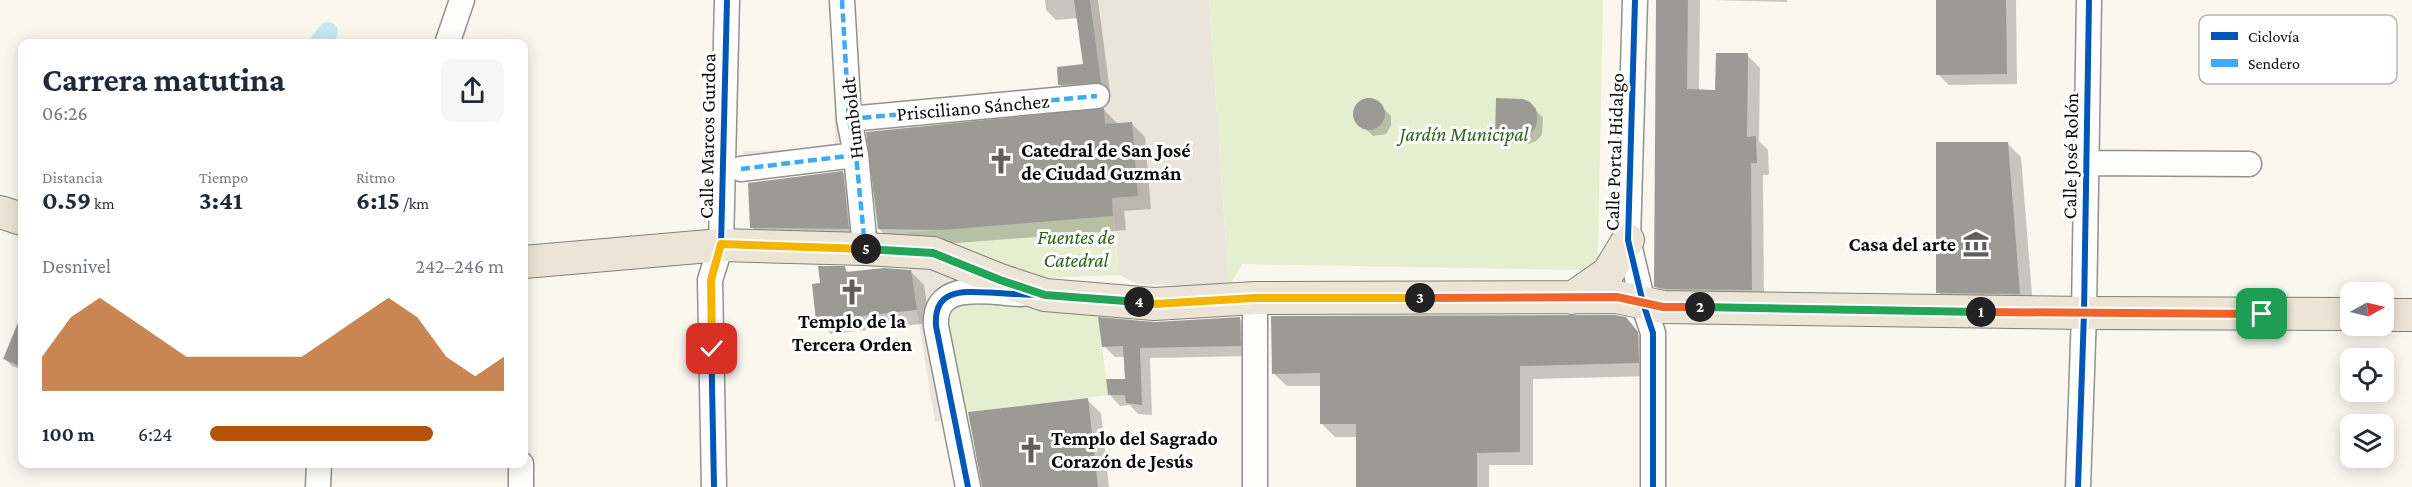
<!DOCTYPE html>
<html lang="es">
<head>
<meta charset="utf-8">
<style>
  body { margin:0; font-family:"Crimson Pro",serif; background:#f6f6f7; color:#1f2937; height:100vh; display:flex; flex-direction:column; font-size:22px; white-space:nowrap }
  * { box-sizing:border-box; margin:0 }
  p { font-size:20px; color:#747a83 }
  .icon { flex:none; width:33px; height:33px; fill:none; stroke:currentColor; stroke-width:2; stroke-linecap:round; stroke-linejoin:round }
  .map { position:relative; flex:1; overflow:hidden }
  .side { position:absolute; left:18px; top:39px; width:510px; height:429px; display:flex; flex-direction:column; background:#fff; border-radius:12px; box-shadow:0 3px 15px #0003 }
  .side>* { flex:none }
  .needle { width:39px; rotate:82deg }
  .controls { position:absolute; left:2340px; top:282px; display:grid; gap:12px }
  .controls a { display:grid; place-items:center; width:54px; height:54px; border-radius:12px; background:#fff; box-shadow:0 3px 15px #0003; font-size:30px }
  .pin { position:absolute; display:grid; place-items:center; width:51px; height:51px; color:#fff; margin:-26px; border-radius:12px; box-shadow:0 3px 9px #0006 }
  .km { position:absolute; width:30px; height:30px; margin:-15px; border-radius:50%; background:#222; color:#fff; font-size:16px; line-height:30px; text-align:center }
  .round { display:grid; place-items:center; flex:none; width:63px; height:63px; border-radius:12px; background:#f6f6f7 }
  .headline { display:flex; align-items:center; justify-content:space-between; height:102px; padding:0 24px }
  h1 { font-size:33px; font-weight:700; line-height:45px }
  .figures { display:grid; grid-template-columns:repeat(3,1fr); gap:9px; height:102px; padding:6px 24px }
  .figures div { display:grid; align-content:center }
  .figures b { font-size:26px; font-weight:700 }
  .figures small { font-size:16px; font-weight:400 }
  .figures p { font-size:16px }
  .chart { height:168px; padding:12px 24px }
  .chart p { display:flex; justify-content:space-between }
  .chart svg { width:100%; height:108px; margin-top:6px; fill:#b45309; opacity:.7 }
  ul { padding:0 24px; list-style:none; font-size:20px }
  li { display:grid; grid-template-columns:96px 72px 1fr; align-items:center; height:45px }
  li i { height:15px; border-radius:8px; background:#b45309 }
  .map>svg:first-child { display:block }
</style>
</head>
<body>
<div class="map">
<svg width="2412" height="487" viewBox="0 0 2412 487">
  <rect width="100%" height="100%" fill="#faf7ef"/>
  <path fill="#e5efcf" d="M1209 0H1603L1598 257 1587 270 1242 264 1229 287Z
    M1113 216 1119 275 1039 278 904 233Z
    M960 301 1097 305 1108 395 960 413 944 328 948 308Z"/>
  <path fill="#eae5db" d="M833 0 858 107 1101 84 1090 0H1209L1229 287 1138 284 1119 275 1112 198 1138 195 1132 123 1105 124 1104 107 864 125 872 235 851 160 748 176 743 151 835 149Z
    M909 261 1000 284 945 289 943 420 935 422Z"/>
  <path fill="#0003" d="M1045 0H1098L1110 92 1070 95 1060 85 1084 66 1078 18 1056 20 1046 10Z
    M1657 0H1700L1699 91H1717L1747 55 1760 68 1759 141 1768 150 1769 175H1763L1764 302 1668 299 1655 286Z
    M1714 0H1787V2Z
    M1938 0H2016L2017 84 1949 85 1938 74Z
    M1366 99 1376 101 1391 116V126L1386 134 1373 136 1356 119V107Z
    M1529 103 1543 118 1542 135 1536 141 1529 144 1503 142 1496 135Z
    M1104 110 1117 123 1132 124 1145 137 1151 209 1124 211 1126 230 957 243 893 242 879 229Z
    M2008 144 2021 157 2033 307 1951 305 1938 292Z
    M843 172 856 186 862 242 766 241 752 227Z
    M844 268 850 273 910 271 924 285 930 323 831 334 817 320 822 285Z
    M1239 318 1250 329 1251 356 1150 358 1152 415 1138 414 1130 405 1120 406 1110 395 1126 380 1125 357H1115L1104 346 1155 323Z
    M1625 319 1651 349V376L1533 379V465H1489V487H1357V437H1335L1322 424V386H1287L1273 373Z
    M14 337 22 341V370L12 366 5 359Z
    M1087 400 1101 413 1109 487H983Z"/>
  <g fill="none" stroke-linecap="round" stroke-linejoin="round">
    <path stroke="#c6e7f4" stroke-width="20" d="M319 44 328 32"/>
  </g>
  <path fill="#9c9a95" d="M1074 0H1090L1101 83 1058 85 1057 67 1083 64Z
    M1656 0H1688L1687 89 1715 90 1716 53H1748L1747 137 1756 136 1757 163H1751L1752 290 1665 289 1654 287Z
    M1936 0H2006L2007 74 1936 75Z
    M1496 98 1523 99 1530 102 1536 109 1537 118 1536 127 1529 134 1521 137 1495 136Z
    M1353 114a16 16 0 1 1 32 0a16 16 0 1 1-32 0Z
    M1104 108 1105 124 1132 122 1138 196 1112 198 1113 216 942 230 878 229 866 132Z
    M1936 142H2008L2020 294 1936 293Z
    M843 171 849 229 750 228 748 183Z
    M818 266H845L846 272 884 268 911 270 917 310 816 321 812 284 820 283Z
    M22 313V367L3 359Z
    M1615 315 1626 317 1638 332 1639 363 1520 366V452L1477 453V487H1356V424H1320V373L1272 374 1271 316Z
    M1098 317 1155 322 1240 317 1241 346 1140 348 1142 405 1126 403 1125 395H1108L1106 379H1125L1123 346 1102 347Z
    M1088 398 1098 487H982L968 412Z"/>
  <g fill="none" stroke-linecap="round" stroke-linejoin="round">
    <g stroke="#93918e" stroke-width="27">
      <path id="minor" d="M842 0 849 119 856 155 864 237
        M1635 0 1628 240 1643 303 1653 333V487
        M447 44 462 0
        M849 119 1097 96
        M2086 163 2249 164
        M741 169 856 155
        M1255 298V487
        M318 487 319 464
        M521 487V464
        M714 487 710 280 721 245 727 0
        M968 487 936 326C933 278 991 293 1022 294
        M2078 487 2084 313 2089 0"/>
    </g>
    <g stroke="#807f7b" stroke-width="34">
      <path id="major" d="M0 212 22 219
        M524 262 721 245 865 249 933 253 1000 280 1045 295 1154 304 1255 298 1617 297 1663 307 2084 313 2350 314
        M1572 298 1608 273 1628 240
        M2384 315H2412"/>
    </g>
    <use href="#minor" stroke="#fefefd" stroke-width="24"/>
    <use href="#major" stroke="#ece5d7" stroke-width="32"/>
    <path stroke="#3fa9f5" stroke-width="4.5" stroke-dasharray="9 4.5" stroke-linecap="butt" d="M842 0 849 119 856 155 864 237
      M849 119 1097 96
      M741 169 856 155"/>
    <g stroke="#fff" stroke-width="10">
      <path id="cycleway" d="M1635 0 1628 240 1643 303 1653 333V487
        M714 487 710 280 721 245 727 0
        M968 487 936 326C933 285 969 292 998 293 1013 294 1029 295 1045 295
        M2078 487 2084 313 2089 0"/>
    </g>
    <use href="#cycleway" stroke="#0057b8" stroke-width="6"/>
  </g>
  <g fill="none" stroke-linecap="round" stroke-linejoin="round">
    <g stroke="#fff" stroke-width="12">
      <path id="split-1" d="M1981 312 2262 314"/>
    </g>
    <g stroke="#fff" stroke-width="12">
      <path id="split-2" d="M1700 307 1981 312"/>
    </g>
    <g stroke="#fff" stroke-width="12">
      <path id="split-3" d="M1420 298 1617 297 1663 307H1700"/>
    </g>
    <g stroke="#fff" stroke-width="12">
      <path id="split-4" d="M1139 302 1154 304 1255 298H1420"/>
    </g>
    <g stroke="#fff" stroke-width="12">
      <path id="split-5" d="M866 249 933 253 1000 280 1045 295 1139 302"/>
    </g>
    <g stroke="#fff" stroke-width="12">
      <path id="split-6" d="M712 349 711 280 721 244 866 249"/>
    </g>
    <use href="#split-1" stroke="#f0652b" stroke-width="8"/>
    <use href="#split-2" stroke="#22a559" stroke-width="8"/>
    <use href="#split-3" stroke="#f0652b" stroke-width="8"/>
    <use href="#split-4" stroke="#f5b400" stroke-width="8"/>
    <use href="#split-5" stroke="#22a559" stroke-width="8"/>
    <use href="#split-6" stroke="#f5b400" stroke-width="8"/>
  </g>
  <defs>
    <g id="church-bare" transform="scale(2.07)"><path d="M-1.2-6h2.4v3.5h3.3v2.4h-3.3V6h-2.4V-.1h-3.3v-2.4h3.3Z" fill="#5f5e5b" stroke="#fff" stroke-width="2.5" paint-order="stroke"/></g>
    <g id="museum-bare" transform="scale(2.07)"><path d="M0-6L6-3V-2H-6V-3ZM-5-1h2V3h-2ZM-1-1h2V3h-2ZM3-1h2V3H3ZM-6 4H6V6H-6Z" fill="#5f5e5b" stroke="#fff" stroke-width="2.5" paint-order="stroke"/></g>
  </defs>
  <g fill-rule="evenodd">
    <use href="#church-bare" x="1001" y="161"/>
    <use href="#museum-bare" x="1976" y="244"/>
    <use href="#church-bare" x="852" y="292"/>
    <use href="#church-bare" x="1031" y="450"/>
  </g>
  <g text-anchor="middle" stroke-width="6" stroke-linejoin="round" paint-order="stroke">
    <g font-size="20" fill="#0b0b0b" stroke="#fff">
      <text transform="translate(973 107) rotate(-5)" y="7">Prisciliano Sánchez</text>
      <text transform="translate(852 118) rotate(-96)" y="7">Humboldt</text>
      <text transform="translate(707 136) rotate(-89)" y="7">Calle Marcos Gurdoa</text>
      <text transform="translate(1614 152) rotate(-88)" y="7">Calle Portal Hidalgo</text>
      <text transform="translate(2070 156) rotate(-89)" y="7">Calle José Rolón</text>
    </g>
    <g font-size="20" font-style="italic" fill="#30621d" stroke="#fff">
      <text x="1464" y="141">Jardín Municipal</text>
      <text x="1076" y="244">Fuentes de<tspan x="1076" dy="23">Catedral</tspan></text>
    </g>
    <g font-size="20" font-weight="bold" fill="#0b0b0b" stroke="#fff" text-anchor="start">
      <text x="1021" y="157">Catedral de San José<tspan x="1021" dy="23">de Ciudad Guzmán</tspan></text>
      <text x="1956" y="251" text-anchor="end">Casa del arte</text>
      <text x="852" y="328" text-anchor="middle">Templo de la<tspan x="852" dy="23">Tercera Orden</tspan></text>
      <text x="1051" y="445">Templo del Sagrado<tspan x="1051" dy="23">Corazón de Jesús</tspan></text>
    </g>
  </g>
  <rect x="2199" y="15" width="198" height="69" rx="9" fill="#fff" stroke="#b6b6b6" stroke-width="1.5"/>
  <rect x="2211" y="32" width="27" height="8" fill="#0057b8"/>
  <rect x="2211" y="59" width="27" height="8" fill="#3fa9f5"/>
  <g font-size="16" fill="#0b0b0b">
    <text x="2248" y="42">Ciclovía</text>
    <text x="2248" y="69">Sendero</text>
  </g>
</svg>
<div class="controls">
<a><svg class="needle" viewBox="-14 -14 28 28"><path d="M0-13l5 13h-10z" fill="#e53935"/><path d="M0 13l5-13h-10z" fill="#747a83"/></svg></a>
<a><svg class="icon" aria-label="locate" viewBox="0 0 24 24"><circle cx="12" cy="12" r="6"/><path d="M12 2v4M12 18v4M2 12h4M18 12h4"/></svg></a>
<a><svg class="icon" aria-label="layers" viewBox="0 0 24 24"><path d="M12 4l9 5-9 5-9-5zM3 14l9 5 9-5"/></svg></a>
</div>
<div class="pin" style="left:2262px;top:314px;background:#1e9e55"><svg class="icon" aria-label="arrive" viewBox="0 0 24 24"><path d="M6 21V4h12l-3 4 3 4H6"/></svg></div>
<div class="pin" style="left:712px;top:349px;background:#d93025"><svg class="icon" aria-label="check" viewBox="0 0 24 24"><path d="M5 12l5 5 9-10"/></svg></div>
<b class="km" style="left:1981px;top:312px">1</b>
<b class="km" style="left:1700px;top:307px">2</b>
<b class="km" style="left:1420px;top:298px">3</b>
<b class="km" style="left:1139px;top:302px">4</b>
<b class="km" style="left:866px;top:249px">5</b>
<section class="side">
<div class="headline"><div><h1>Carrera matutina</h1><p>06:26</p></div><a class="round"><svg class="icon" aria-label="share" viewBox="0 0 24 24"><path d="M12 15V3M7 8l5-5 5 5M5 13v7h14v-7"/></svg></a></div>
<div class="figures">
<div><p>Distancia</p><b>0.59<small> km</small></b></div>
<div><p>Tiempo</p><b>3:41</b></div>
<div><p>Ritmo</p><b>6:15<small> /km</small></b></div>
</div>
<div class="chart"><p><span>Desnivel</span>242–246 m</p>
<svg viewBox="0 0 160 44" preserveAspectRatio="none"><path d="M0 44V30L10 14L20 6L30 14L40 22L50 30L60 30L70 30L80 30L90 30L100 22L110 14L120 6L130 14L140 30L150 38L160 30V44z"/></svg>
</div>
<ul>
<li><b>100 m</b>6:24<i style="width:76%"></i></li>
</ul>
</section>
</div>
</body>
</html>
